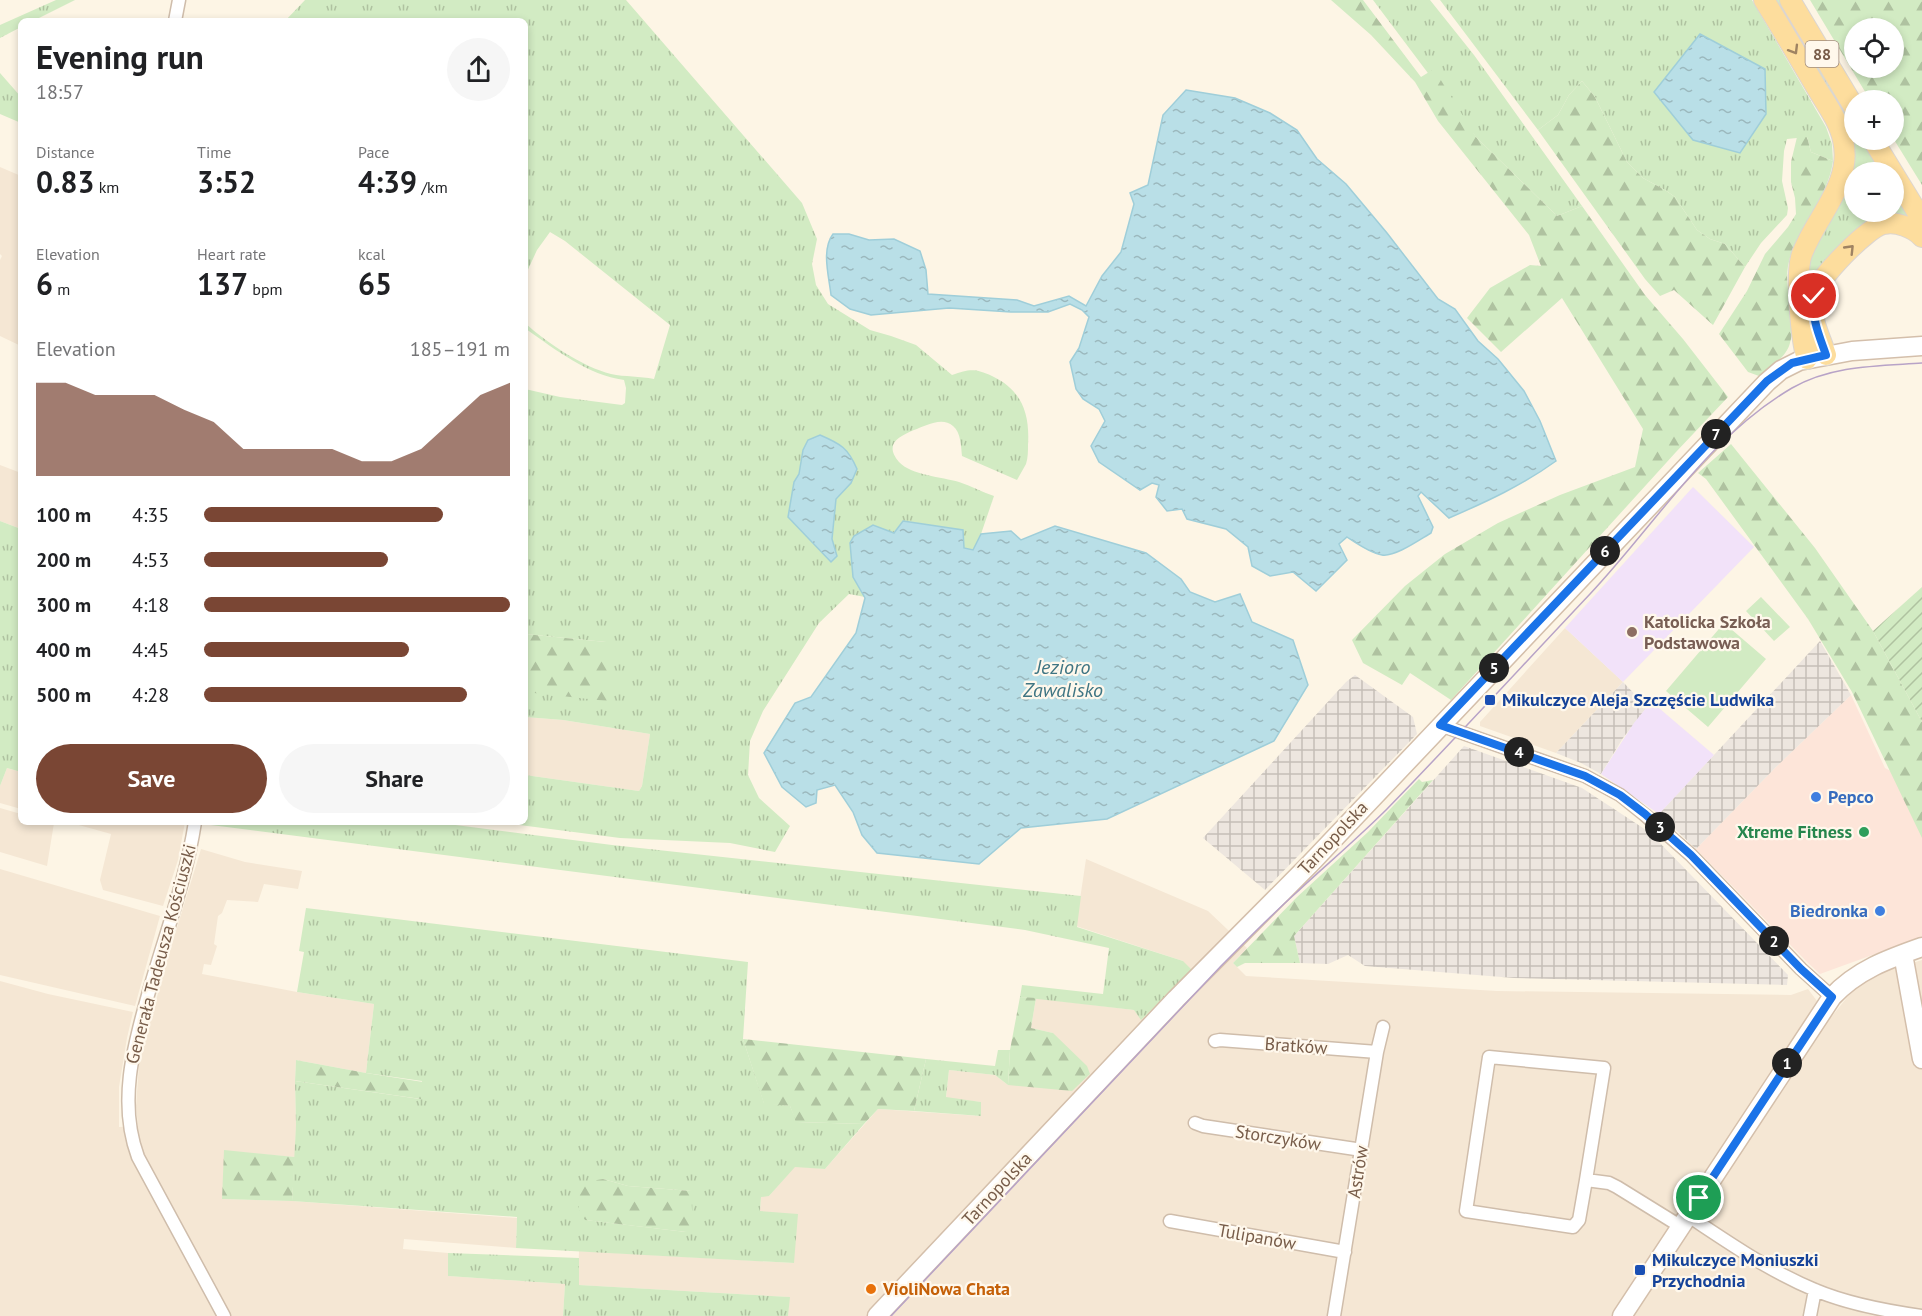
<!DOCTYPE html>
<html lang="en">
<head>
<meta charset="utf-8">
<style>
  body { margin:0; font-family:"PT Sans",sans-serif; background:#f6f6f6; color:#202124; height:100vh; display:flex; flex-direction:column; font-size:22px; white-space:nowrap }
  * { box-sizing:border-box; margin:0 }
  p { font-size:20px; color:#757577 }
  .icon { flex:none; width:33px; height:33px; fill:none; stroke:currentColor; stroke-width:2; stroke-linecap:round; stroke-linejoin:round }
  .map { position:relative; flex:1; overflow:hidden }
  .panel { position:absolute; left:18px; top:18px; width:510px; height:807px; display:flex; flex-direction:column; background:#fff; border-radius:9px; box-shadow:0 3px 9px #0003 }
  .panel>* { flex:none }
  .controls { position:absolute; left:1844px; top:18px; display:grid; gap:12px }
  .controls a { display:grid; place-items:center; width:60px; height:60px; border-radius:50%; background:#fff; box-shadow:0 3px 9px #0003; font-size:30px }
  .pin { position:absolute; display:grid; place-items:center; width:51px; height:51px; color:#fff; margin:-26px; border:3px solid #fff; border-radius:50%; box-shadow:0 2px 6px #0007 }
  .km { position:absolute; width:30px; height:30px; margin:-15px; border-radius:50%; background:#222; color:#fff; font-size:16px; line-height:30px; text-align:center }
  .round { display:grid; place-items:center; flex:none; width:63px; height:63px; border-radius:32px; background:#f6f6f6 }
  .overview { display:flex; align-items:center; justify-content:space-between; height:102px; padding:0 18px }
  h1 { font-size:33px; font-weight:800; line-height:45px }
  .metrics { display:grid; grid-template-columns:repeat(3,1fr); gap:9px; height:102px; padding:6px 18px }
  .metrics div { display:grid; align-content:center }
  .metrics b { font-size:30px; font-weight:800 }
  .metrics small { font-size:16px; font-weight:400 }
  .metrics p { font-size:16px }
  .chart { height:168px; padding:12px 18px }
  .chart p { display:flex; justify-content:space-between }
  .chart svg { width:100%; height:108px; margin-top:6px; fill:#7a4634; opacity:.7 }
  .cta { display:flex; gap:12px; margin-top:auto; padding:12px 18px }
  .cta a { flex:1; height:69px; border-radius:36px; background:#7a4634; color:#fff; font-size:24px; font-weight:800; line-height:69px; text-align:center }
  .cta a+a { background:#f6f6f6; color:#202124 }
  ul { padding:0 18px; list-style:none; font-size:20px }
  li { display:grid; grid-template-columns:96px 72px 1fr; align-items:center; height:45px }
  li i { height:15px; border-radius:8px; background:#7a4634 }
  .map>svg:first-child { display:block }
</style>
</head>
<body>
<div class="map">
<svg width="1922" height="1316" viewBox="0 0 1922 1316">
  <defs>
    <pattern id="industrial-grid" width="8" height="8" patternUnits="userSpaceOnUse" patternTransform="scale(1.5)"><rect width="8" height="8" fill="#ede6df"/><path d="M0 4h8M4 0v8" fill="none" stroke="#c5beb7"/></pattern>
    <pattern id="grass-tufts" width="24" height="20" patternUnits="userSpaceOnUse" patternTransform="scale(1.5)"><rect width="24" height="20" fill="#d2ebc3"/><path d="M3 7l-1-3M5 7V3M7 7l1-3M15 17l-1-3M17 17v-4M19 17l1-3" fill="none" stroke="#afc2a0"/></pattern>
    <pattern id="forest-firs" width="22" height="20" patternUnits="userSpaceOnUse" patternTransform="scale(1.5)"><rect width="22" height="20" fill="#d2ebc3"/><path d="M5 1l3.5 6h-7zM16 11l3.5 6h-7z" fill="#afc2a0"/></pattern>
    <pattern id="garden-furrows" width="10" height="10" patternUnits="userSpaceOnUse" patternTransform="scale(1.5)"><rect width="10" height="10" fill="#d2ebc3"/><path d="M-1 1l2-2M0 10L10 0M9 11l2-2" fill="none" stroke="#afc2a0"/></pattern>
    <pattern id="water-ripples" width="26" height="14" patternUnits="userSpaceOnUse" patternTransform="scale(1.5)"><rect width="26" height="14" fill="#b9dfe7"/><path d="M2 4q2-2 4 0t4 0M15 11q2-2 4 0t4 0" fill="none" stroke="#9bb8bd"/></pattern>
  </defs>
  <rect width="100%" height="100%" fill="#fdf5e5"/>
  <path fill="#f5e7d4" d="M0 167 21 176V346L0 336V260L2 256 0 254Z
    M0 465 21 473V529L0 521Z
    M1565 628 1623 682 1556 753 1480 726V722Z
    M525 717 563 720 650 734 642 786 639 791 525 775Z
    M7 768 21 772V809L0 803V786Z
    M0 808 21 814V822L54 823 47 866 0 852Z
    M68 822H185L178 860 163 906 103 890 100 880 111 834Z
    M201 849 245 862 302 871 298 889 264 884 258 902 227 900 222 913 218 916 214 944 217 946 211 965 204 964 202 974 297 992 374 1004 366 1073 296 1060 295 1081 296 1125 295 1157 225 1151 222 1199 292 1201 517 1218 516 1248 404 1239 403 1249 448 1253V1276L565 1284 563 1316H0V981L48 994 133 1012 127 1038 119 1087V1127L138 1126 136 1106 139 1064 165 967Z
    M1086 859 1208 911 1247 948 1233 963 1246 976 1497 991 1791 995 1808 989 1817 1001 1828 1021 1858 984 1880 973 1922 960V1316H788L789 1297 578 1285 579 1251 794 1263 760 1211 761 1196H769L795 1166 825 1169 878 1109 980 1116 981 1102 946 1098 949 1070 995 1075 1008 1085 1053 1033 1031 1028 1036 998 1134 1010 1183 961 1076 926Z
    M0 869 160 916 135 1006 0 975Z"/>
  <path fill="#fde5d9" d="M1851 695 1885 768 1908 780 1922 809V937L1820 974 1808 963 1696 849 1775 768Z"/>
  <path fill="url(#industrial-grid)" d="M1820 641 1851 695 1775 768 1696 849 1659 814Z
    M1355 675 1413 717 1417 734 1265 890 1203 838 1346 682Z
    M1623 682 1647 707 1623 738 1601 774 1581 763 1556 753Z
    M1464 746 1582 788 1643 828 1656 839 1788 975 1787 985 1514 978 1365 966 1348 955 1328 964 1300 963 1294 936Z"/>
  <path fill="#f2e2f9" d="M1693 487 1754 547 1623 682 1565 628Z
    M1653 703 1714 755 1659 814 1601 774 1634 723 1647 707 1649 708Z"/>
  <path fill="url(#grass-tufts)" fill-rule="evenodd" d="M56 0H75L33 21H21V27L0 38V25Z
    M305 0H626L802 203 817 239 812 264 816 285 828 304 870 330 891 336 916 345 952 375C969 369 975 368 992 376 1022 390 1030 414 1028 445 1028 451 1028 458 1026 464 1023 469 1020 475 1017 480L962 456C961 447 961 432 953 426 942 416 925 426 914 430 898 437 884 444 899 462 911 475 942 477 959 482 971 486 982 492 994 496L981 534 973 550 963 548V530L904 521 853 577 865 597 849 594 819 623 763 711 750 741 748 775 759 798 790 826 775 852 730 843 620 838 496 822H525V775L639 791 642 786 650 734 563 720 525 717V692L606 642 525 634V389L560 397 622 405 625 403 626 388 624 380C588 375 556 350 526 329L525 323C547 343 583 367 611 374 625 377 640 376 654 379L670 325 565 241 550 232 537 250 525 276V21H285ZM820 435C841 444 848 448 857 469L851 483 836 499 832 539 837 556 831 561 788 517 794 482 799 474 803 450 808 440Z
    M1373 0H1430L1474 55 1582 206 1557 216 1476 137Z
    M1440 0H1752L1826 127 1832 144 1833 161 1811 152 1807 137 1787 139 1784 151 1782 181 1788 208 1787 215 1761 243 1745 267 1725 244 1710 239 1697 230 1675 197 1665 190 1643 178 1627 162 1595 97 1582 81 1569 95 1558 115 1538 130Z
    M1770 0H1782L1854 120V140H1866L1886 172H1854V212H1893V185L1914 223 1891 218 1809 295 1803 269 1849 166Z
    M0 73 21 97V123L0 114Z
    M0 521 21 529V772L7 768 0 786Z
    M203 822H432L612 845 1081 896 1077 927 1183 961 1192 970 1141 1020 1134 1010 1020 997 1022 985 1103 994 1109 948 1025 930 203 824Z
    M306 908 748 962 743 1039 764 1103 790 1106 797 1122 864 1124 825 1169 795 1167 769 1196 761 1197 760 1211 798 1214 794 1263 516 1248 517 1217 292 1201 296 1125 295 1081 420 1099 422 1081 366 1073 374 1004 297 992 304 952 299 951ZM603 1179 628 1186 691 1191 686 1232 586 1220Z
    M998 1050H1010L1008 1085 995 1075 949 1070 946 1097 981 1102V1116L914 1111 926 1059 995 1066Z
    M448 1253 579 1258V1285L790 1297 788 1316H563L565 1284 448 1276Z"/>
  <path fill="url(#forest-firs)" fill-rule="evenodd" d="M1331 0H1363L1421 77 1434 69 1476 137 1557 216 1582 206 1645 295 1683 339 1728 397 1676 452 1451 700 1410 673 1402 685 1363 663 1352 640 1405 586 1445 554 1498 523 1560 495 1635 467 1643 429 1562 298 1501 352 1467 318 1490 288 1530 265 1541 266 1529 235 1438 121 1415 82 1371 35Z
    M1810 0H1922V185L1893 138V100H1870ZM1854 28H1893V68H1854Z
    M1582 81 1595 97 1627 162 1643 178 1665 190 1675 197 1697 230 1710 239 1725 244 1745 267 1713 325 1674 290 1660 296 1645 279 1538 130 1558 115 1569 95Z
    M1797 137H1807L1811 152 1833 161C1828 200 1795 228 1788 266 1784 292 1797 318 1790 343 1786 358 1771 366 1759 376L1748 372 1719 334 1747 291 1765 254 1788 227 1796 214 1795 198 1791 182V162Z
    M1731 444 1815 548 1873 631 1922 722V838L1852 692 1808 619 1706 479 1698 473Z
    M525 634 606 642 612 645 611 695 607 701 525 692Z
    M1419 779 1422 782 1433 780 1294 936 1300 963H1245L1237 967 1233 963 1297 897 1368 832Z
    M1020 997 1036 998 1031 1028 1053 1033 1087 1066 1090 1074 1072 1091 1008 1085 1010 1050Z
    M743 1039 926 1059 914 1111 878 1109 864 1124 796 1122 790 1106 764 1104Z
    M296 1060 366 1073 423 1082 421 1099 295 1081Z
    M224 1150 295 1157 292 1201 222 1199Z
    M603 1179 628 1186 691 1191 693 1228 686 1232 585 1220 579 1210V1185L591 1181Z"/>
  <path fill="url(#garden-furrows)" d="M1922 587V722L1873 631Z"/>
  <path fill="#d2ebc3" d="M1761 597 1790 627 1774 641 1746 611Z
    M1724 623 1766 659 1708 727 1666 691Z"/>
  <path fill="url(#water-ripples)" stroke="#9fced9" stroke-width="1.5" d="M1700 34 1765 69 1766 114 1740 153 1693 140 1654 92Z
    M1186 90 1235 98 1270 113 1297 130 1317 159 1346 184 1387 233 1438 299 1455 309 1478 341 1498 359 1524 391 1540 421 1556 461C1523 485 1486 502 1449 518L1421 492 1418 496 1433 527 1431 533C1419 540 1395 557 1382 555 1370 553 1356 543 1347 537L1339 544 1347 560 1316 591 1293 572 1270 576 1252 566 1248 547 1226 529 1187 519 1182 509 1167 511 1156 497 1159 485 1152 483 1140 490 1099 462 1091 446 1105 421 1099 409 1083 399 1076 389 1070 362 1079 348 1089 317 1082 310 1070 304 1048 312H1011L949 308 871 315 850 309 831 295C829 276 821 250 833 234H849L869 240 894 239 920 251 926 270 928 294 1017 300 1034 306 1069 296 1086 306 1102 276 1121 252 1134 204 1130 193 1148 185 1163 115Z
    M820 435C841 444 848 448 857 469L851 483 836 499 832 539 837 556 831 562 788 517 794 482 799 474 803 450 808 440Z
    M903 521 963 530 964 548 973 550 981 534 1011 531 1021 540 1055 526 1146 553 1181 579 1190 592 1215 602 1240 594 1252 622 1293 640 1308 685 1274 741 1107 819 1021 828 979 864 877 853 862 835 853 812 835 785 817 790 816 803 806 807 782 787 764 753 795 703 811 697 856 633 865 598 853 577 850 543 854 536 873 525 894 533Z"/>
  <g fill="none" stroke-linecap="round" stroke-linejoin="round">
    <g stroke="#cfbdab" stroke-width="15">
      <path id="street" d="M175 21 179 0
        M1440 725 1585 776 1620 795 1645 815 1691 855 1801 969 1832 997
        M195 822C186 881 164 938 148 995 133 1048 118 1104 138 1157L224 1316
        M1215 1041 1220 1040 1377 1052
        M1195 1123 1203 1126 1362 1150
        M1586 1180 1604 1068 1489 1057 1466 1211 1573 1227 1579 1220 1586 1180 1609 1183 1617 1187 1680 1226
        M1687 1215C1728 1242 1769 1271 1815 1290 1848 1304 1886 1311 1922 1316
        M1170 1221 1345 1252
        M1334 1316 1377 1052 1383 1027
        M1810 1316 1815 1290"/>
    </g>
    <g stroke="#d4bfab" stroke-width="21">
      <path id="secondary" d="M1903 954 1922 1059
        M877 1316 1176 999 1309 865 1767 382 1781 370 1799 361 1852 351 1922 346
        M1622 1316 1832 997C1857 970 1888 959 1922 947"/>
    </g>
    <g stroke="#dcd5d0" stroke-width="22">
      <path id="primary" d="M1764 0C1782 29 1799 58 1816 87 1826 104 1839 121 1843 140 1853 184 1816 216 1802 254 1795 272 1801 340 1807 359
        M1790 0 1854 107
        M1873 140 1922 220
        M1826 355C1820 336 1809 317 1813 296 1817 280 1867 227 1884 224 1896 221 1914 228 1922 237"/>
    </g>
    <use href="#street" stroke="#fff" stroke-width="12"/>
    <use href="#secondary" stroke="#fff" stroke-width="18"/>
    <use href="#primary" stroke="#fddd9d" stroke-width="20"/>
    <path stroke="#b8a3c7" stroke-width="1.5" d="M891 1316 1221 966C1246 941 1270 916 1296 893 1326 865 1358 838 1387 809 1456 738 1522 666 1590 594 1656 524 1707 438 1792 388 1832 365 1878 366 1922 363"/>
  </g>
  <defs><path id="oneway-chevron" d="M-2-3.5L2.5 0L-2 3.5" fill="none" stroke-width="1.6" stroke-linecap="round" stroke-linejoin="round" transform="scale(1.5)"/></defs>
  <g stroke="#9f8362">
    <use href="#oneway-chevron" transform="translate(1794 50) rotate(59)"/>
    <use href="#oneway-chevron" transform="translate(1850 249) rotate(-46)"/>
  </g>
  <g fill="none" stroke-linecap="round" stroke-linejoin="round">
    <g stroke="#fff" stroke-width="12">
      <path id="route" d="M1699 1198 1832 997 1801 969 1691 855 1645 814 1620 795 1585 776 1440 725 1767 381 1792 363 1826 355C1819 335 1811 318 1814 296"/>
    </g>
    <use href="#route" stroke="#1a73e8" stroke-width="8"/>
  </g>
  <circle fill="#8d6e63" stroke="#fff8ec" stroke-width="2" cx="1632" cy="632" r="6"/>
  <g fill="#1a4fb4" stroke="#fff8ec" stroke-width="2">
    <rect x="1484" y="694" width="12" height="12" rx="3"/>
    <rect x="1634" y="1264" width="12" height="12" rx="3"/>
  </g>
  <g fill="#3f7fe0" stroke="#fff8ec" stroke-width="2">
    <circle cx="1816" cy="797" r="6"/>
    <circle cx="1880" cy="911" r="6"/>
  </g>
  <circle fill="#2e9e5b" stroke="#fff8ec" stroke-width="2" cx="1864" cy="832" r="6"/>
  <circle fill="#e8710a" stroke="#fff8ec" stroke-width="2" cx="871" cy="1289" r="6"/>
  <g text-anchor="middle" stroke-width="4.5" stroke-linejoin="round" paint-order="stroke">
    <rect fill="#fff8ec" stroke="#a08b7a" stroke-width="1.5" x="1805.5" y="41" width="33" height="26" rx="4.5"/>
    <g font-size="16" font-weight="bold" fill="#775c49">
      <text x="1822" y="60">88</text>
    </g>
    <g font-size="18" font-weight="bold" fill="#785e54" stroke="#fff8ec" text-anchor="start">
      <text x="1644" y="628">Katolicka Szkoła<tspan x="1644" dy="21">Podstawowa</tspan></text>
    </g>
    <g font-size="18" font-weight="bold" fill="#164399" stroke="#fff8ec" text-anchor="start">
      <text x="1502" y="706">Mikulczyce Aleja Szczęście Ludwika</text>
      <text x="1652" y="1266">Mikulczyce Moniuszki<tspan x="1652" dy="21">Przychodnia</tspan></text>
    </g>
    <g font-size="18" font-weight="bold" fill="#366cbe" stroke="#fff8ec" text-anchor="start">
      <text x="1828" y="803">Pepco</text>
      <text x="1868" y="917" text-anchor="end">Biedronka</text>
    </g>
    <g font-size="18" font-weight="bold" fill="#27864d" stroke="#fff8ec" text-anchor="end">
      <text x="1852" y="838">Xtreme Fitness</text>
    </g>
    <g font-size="18" fill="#775c49" stroke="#fff8ec">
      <text transform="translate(1333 838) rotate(-47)" y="6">Tarnopolska</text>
      <text transform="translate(161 954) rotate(-75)" y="6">Generała Tadeusza Kościuszki</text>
      <text transform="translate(1296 1046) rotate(4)" y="6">Bratków</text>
      <text transform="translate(1278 1138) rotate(9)" y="6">Storczyków</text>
      <text transform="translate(1358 1172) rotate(-81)" y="6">Astrów</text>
      <text transform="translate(997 1189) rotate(-47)" y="6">Tarnopolska</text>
      <text transform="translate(1257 1237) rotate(10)" y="6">Tulipanów</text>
    </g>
    <g font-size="18" font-weight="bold" fill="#c56008" stroke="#fff8ec" text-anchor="start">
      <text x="883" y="1295">VioliNowa Chata</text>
    </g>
    <g font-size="20" font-style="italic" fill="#3f7583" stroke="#fff8ec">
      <text x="1063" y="674">Jezioro<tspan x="1063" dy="23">Zawalisko</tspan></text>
    </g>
  </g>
</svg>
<div class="controls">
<a><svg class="icon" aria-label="locate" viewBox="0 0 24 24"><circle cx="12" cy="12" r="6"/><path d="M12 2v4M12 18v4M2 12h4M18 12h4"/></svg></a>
<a>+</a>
<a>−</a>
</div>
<div class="pin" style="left:1699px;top:1198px;background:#1e9e55"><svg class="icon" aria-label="arrive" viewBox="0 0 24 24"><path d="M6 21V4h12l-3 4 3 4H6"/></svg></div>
<div class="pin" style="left:1814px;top:296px;background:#d93025"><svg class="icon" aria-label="check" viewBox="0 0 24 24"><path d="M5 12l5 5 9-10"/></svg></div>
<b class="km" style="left:1787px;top:1063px">1</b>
<b class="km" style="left:1774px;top:941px">2</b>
<b class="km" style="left:1660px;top:827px">3</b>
<b class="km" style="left:1519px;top:752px">4</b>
<b class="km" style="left:1494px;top:668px">5</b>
<b class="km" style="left:1605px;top:551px">6</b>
<b class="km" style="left:1716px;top:434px">7</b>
<section class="panel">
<div class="overview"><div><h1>Evening run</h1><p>18:57</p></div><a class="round"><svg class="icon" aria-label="share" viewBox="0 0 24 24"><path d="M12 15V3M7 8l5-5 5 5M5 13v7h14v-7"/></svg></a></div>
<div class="metrics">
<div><p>Distance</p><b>0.83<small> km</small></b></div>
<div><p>Time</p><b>3:52</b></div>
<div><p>Pace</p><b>4:39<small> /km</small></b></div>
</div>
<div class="metrics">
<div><p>Elevation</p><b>6<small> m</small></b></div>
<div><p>Heart rate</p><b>137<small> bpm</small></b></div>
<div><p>kcal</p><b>65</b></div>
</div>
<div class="chart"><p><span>Elevation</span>185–191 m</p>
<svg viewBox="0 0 160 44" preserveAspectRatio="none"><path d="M0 44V6L10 6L20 11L30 11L40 11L50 17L60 22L70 33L80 33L90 33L100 33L110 38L120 38L130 33L140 22L150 11L160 6V44z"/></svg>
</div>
<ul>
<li><b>100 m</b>4:35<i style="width:78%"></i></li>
<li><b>200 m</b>4:53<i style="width:60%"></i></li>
<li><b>300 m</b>4:18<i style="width:100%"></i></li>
<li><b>400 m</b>4:45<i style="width:67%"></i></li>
<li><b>500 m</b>4:28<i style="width:86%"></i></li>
</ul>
<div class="cta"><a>Save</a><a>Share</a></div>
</section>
</div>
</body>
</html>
